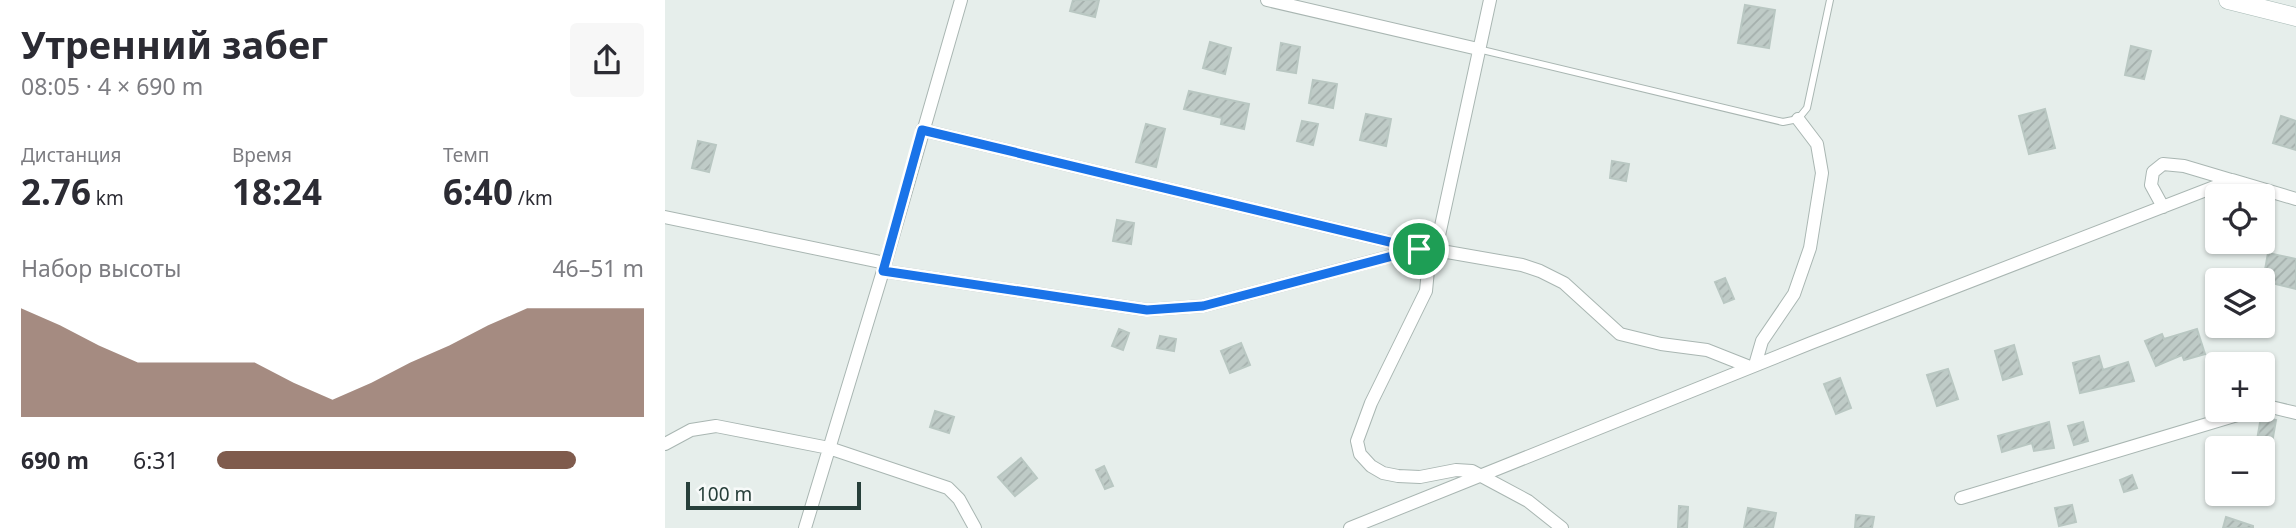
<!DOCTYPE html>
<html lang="ru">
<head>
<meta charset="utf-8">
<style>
  body { margin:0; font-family:"Noto Sans",sans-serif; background:#f7f7f7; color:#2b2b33; height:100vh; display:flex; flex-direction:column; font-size:26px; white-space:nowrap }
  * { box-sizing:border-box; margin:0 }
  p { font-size:23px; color:#7c7c81 }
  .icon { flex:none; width:38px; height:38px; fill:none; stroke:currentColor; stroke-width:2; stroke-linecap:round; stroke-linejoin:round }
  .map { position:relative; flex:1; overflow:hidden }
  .side { display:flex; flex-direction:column; background:#fff; width:665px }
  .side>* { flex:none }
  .controls { position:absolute; left:1540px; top:184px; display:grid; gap:14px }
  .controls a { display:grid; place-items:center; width:70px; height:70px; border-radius:7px; background:#fff; box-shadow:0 2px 5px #0004; font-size:35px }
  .scale { position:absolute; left:21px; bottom:18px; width:175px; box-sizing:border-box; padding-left:7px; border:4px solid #273f3a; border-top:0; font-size:19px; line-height:24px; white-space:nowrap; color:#273f3a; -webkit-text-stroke:5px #f7faf9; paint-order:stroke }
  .pin { position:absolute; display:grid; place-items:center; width:60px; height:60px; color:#fff; margin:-30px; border:4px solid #fff; border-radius:50%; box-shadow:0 2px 7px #0007 }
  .round { display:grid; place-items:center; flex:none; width:74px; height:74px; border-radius:7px; background:#f7f7f7 }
  .headline { display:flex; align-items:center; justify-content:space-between; height:119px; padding:0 21px }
  h1 { font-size:38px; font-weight:700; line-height:52px }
  .figures { display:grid; grid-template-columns:repeat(3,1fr); gap:10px; height:119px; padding:7px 21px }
  .figures div { display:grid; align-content:center }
  .figures b { font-size:35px; font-weight:700 }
  .figures small { font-size:19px; font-weight:400 }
  .figures p { font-size:19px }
  .chart { height:196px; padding:14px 21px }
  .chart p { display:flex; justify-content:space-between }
  .chart svg { width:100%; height:126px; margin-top:7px; fill:#7f5b4d; opacity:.7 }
  ul { padding:0 21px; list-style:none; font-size:23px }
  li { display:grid; grid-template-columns:112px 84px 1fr; align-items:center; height:52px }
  li i { height:18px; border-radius:9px; background:#7f5b4d }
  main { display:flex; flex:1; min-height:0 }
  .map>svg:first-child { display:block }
</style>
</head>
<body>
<main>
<section class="side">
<div class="headline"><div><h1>Утренний забег</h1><p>08:05 · 4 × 690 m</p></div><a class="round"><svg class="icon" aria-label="share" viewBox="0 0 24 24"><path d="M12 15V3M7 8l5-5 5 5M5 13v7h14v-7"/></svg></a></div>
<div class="figures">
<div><p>Дистанция</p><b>2.76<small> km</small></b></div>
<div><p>Время</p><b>18:24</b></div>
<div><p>Темп</p><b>6:40<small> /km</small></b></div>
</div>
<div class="chart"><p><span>Набор высоты</span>46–51 m</p>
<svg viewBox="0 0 160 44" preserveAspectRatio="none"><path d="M0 44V6L10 12L20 19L30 25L40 25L50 25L60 25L70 32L80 38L90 32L100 25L110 19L120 12L130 6L140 6L150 6L160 6V44z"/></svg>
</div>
<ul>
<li><b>690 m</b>6:31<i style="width:84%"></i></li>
</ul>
</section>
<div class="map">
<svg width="1631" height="528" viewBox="0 0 1631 528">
  <defs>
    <pattern id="building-hatch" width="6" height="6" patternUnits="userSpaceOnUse" patternTransform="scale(1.75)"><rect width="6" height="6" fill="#bfcbc7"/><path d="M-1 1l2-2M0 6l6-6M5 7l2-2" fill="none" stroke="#a4afac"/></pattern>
  </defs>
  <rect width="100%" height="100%" fill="#e6eeeb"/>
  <path fill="url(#building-hatch)" stroke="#b9c7c2" stroke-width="2" d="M408 0H434L430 17 405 11Z
    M1080 5 1110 10 1104 48 1073 43Z
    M545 42 566 48 560 74 538 68Z
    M616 43 635 47 631 73 612 70Z
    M1466 46 1486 51 1479 79 1460 75Z
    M648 80 672 84 668 108 644 103Z
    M524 91 584 104 579 129 556 124 557 118 519 109Z
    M1380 109 1390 148 1364 154 1354 116Z
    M701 114 726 119 721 146 695 140Z
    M1616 116 1631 121V150L1608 143Z
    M637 121 653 124 648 145 632 141Z
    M481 124 500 129 491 167 471 162Z
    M33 141 51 145 44 172 27 168Z
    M947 161 964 164 961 181 945 178Z
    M452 220 469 223 466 244 448 241Z
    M1603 253 1631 259V289L1598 281Z
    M1060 278 1069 299 1059 303 1050 282Z
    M454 329 464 333 458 350 447 346Z
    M1532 329 1540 354 1519 360 1517 355 1491 366 1480 341 1497 334 1499 339Z
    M495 336 511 339 509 351 492 348Z
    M576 343 585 365 565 373 556 351Z
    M1349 345 1357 374 1338 380 1330 351Z
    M1434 356 1438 370 1463 362 1469 381 1415 393 1408 363Z
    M1283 369 1293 399 1272 406 1262 375Z
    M1175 378 1186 408 1171 414 1159 384Z
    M270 411 289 417 284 433 265 427Z
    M1596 417 1611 420 1607 443 1592 440Z
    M1384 422 1389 448 1369 451 1367 443 1337 452 1333 436Z
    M1418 422 1423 441 1409 445 1403 426Z
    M356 458 372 478 350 496 333 477Z
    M439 466 448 486 440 489 431 470Z
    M1467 475 1472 488 1459 492 1455 480Z
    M1407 505 1411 522 1394 526 1390 508Z
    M1014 506 1023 507 1022 528H1013Z
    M1083 508 1111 513 1108 528H1079Z
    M1191 515 1209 517 1207 528H1190Z
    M1561 517 1588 526V528H1558Z"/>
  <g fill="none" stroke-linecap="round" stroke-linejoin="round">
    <g stroke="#a9b6b2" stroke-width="8">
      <path id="lane" d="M813 49 1118 122 1133 119 1142 108 1165 0"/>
    </g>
    <g stroke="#a9b6b2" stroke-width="14">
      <path id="street" d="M602 0 813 49
        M257 130 754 249H765L773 240 825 0
        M1498 207 1486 185 1488 172 1498 164 1519 166 1566 180
        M0 217 220 263
        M218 271 482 310 538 306 753 249
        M1090 365 1097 341 1129 294 1145 248 1157 173 1152 144 1133 119
        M1598 407 1602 406 1631 413
        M0 444 26 430 51 426 164 448 283 488 294 499 310 528
        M1296 498 1589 410
        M140 528 218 271 296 0
        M685 528 1146 343 1567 180 1631 199
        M897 528 863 501 807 471 791 470 755 477 733 476 718 473 706 466 695 454 692 441 706 403 761 291 765 249 857 265 875 271 899 283 955 334 996 344 1042 350 1085 367"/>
    </g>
    <g stroke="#a6b9b4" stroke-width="19">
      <path id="secondary" d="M1563 0 1631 17"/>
    </g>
    <use href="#lane" stroke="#fff" stroke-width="6"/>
    <use href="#street" stroke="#fff" stroke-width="12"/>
    <use href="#secondary" stroke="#fff" stroke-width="18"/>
  </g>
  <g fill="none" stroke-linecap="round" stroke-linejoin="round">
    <g stroke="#fff" stroke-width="14">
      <path id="route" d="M257 130 754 249 538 306 482 310 218 271Z"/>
    </g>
    <use href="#route" stroke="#1a73e8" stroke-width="9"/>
  </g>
</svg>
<div class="controls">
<a><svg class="icon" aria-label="locate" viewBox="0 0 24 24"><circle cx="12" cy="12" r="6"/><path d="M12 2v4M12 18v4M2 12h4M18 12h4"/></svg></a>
<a><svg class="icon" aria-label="layers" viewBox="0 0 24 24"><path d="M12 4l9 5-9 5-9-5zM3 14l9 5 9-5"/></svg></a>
<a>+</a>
<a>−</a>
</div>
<div class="scale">100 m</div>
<div class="pin" style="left:754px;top:249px;background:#1e9e55"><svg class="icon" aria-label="arrive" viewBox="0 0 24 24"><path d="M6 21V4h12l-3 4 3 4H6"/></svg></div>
</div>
</main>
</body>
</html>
